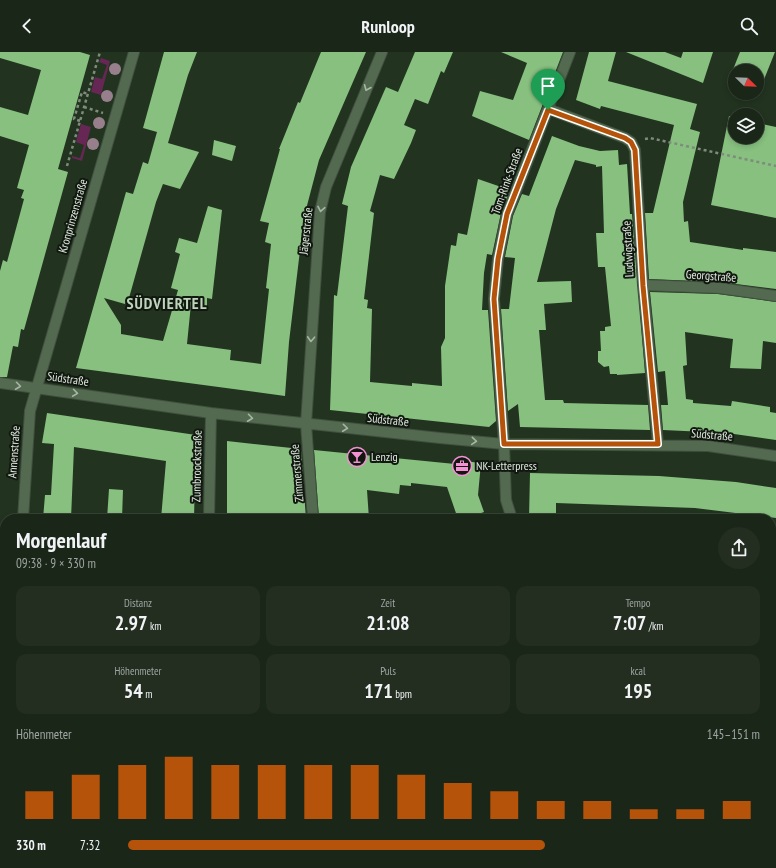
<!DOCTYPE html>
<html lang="de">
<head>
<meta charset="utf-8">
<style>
  body { margin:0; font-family:"PT Sans Narrow",sans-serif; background:#232e21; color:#f1f3f6; height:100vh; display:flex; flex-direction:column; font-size:15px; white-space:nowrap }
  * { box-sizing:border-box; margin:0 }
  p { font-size:13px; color:#9fa5a2 }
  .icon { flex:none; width:22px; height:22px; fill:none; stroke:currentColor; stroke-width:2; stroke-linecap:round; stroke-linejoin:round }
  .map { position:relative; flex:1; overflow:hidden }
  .details { position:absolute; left:0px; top:462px; width:776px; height:354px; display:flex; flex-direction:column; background:#1a2618; border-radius:16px 16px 0 0; box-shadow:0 2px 6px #0003,0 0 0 1px #384337 }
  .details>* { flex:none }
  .needle { width:26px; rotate:113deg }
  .tools { position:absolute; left:728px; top:12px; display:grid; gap:8px }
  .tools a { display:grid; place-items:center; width:36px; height:36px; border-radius:50%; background:#1a2618; box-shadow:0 2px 6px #0003,0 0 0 1px #384337; font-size:20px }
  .pin { position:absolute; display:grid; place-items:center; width:34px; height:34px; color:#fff; margin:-41px -17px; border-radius:50% 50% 50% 0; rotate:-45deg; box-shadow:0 0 4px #0007 }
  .pin .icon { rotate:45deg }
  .round { display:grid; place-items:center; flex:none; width:42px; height:42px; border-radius:21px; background:#232e21 }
  .headline { display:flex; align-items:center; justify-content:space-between; height:68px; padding:0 16px }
  h1 { font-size:22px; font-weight:700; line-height:30px }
  .metrics { display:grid; grid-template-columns:repeat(3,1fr); gap:6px; height:68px; padding:4px 16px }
  .metrics div { display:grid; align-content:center; border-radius:10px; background:#232e21; text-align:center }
  .metrics b { font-size:20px; font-weight:700 }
  .metrics small { font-size:11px; font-weight:400 }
  .metrics p { font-size:11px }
  .chart { height:112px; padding:8px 16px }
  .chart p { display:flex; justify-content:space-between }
  .chart svg { width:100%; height:72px; margin-top:4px; stroke:#b45309; stroke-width:6 }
  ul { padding:0 16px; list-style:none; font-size:13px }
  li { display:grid; grid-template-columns:64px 48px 1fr; align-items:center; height:30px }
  li i { height:10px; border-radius:5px; background:#b45309 }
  header { display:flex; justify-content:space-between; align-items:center; height:52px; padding:0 16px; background:#1a2618; font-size:18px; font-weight:700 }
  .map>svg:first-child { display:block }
</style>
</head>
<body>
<header><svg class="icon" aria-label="back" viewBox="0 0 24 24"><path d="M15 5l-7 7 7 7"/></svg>Runloop<svg class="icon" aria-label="search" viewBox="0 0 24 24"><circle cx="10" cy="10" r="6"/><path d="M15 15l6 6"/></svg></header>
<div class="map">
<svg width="776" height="816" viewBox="0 0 776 816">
  <rect width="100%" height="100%" fill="#223320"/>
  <path fill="#662754" d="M101 6 110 9 101 43 91 40 95 25 102 27 107 13 99 10Z
    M81 72 91 75 82 109 72 106V104L80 106 84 93 76 90Z"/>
  <path fill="#87c07f" d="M0 0H80L90 3 58 117 68 120 24 278 21 277 18 295 13 294 7 325H0V219L3 208 7 210 24 147 21 146 24 138 17 136 29 93 0 84V55L28 63 41 18 0 6Z
    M164 0H197L188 23 168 91 199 100 180 137 163 132 156 150 129 246 127 245 125 252 104 246 121 273V282L163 289 178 238 171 236 180 202 175 200 179 186 197 191 208 154 222 158 212 247 207 246V254L191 252 187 292 231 298 230 308 261 312 269 237 266 236 271 192 265 190 269 171 260 169 280 97H279L298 50 300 51 321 0H366L319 108 304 165 289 290 285 344 76 316 126 140 133 142 143 110 148 112 157 80 143 76Z
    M415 0H453L444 21 441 19 428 52 415 47 404 73 416 78 411 91 394 127 380 123 370 159 374 161 364 247 368 248 367 256 372 257 370 330 412 334V331L442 334 441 295 445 286V234L451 193 456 194 458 181 467 183 478 127 510 138 501 161 492 203 487 202 484 221 482 258H488L496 369 489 375 330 358 334 243 337 244 348 154 342 152 351 115 386 35 398 40Z
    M501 0H563L529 88 472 64 480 39 513 48 527 11Z
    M589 0H616L608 29 697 52 690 77 700 80 683 150 684 170 688 169 690 190 743 198V196L776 200V237L720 230 649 227 645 161H653L674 73 601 54 600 57 576 48Z
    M626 0H665L681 6 683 0H713L703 31Z
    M740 0H775L761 35 757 33V19L732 20Z
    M729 64 735 65V85H757V71L776 75V166L711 153Z
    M552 84 579 94 600 99 618 98 619 113 627 112 630 162H632L645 321 617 323V322H610L609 314 604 315 598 310V299H601L600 279H605V275L611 274 605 215H598L596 181H604L602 114 596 115V113L575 108 556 157 537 230 571 229 572 250 544 252 546 278H539L545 348H563L564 351 648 353 650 378 520 375 518 352 508 359 501 257H509L515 206 505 205 513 164 522 142 529 144Z
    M214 88 236 94 232 109 212 103Z
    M650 240 718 242 776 250V291L763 289 761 317 730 316 733 287 685 280 687 313 683 314 686 347 693 348V351L731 354 732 349 770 355V360L776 361V388L727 381 663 378 661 353H668L665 319 658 320Z
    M47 361 196 383 194 467H161L166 409 74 395 71 467H43L45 443H51L54 392 42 391Z
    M227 389 301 397 306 467 273 466V461H227Z
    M314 398 455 412V408L481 411 478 443 484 460 464 467H458L447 435 411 431V434L400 433 399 442 367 438 369 467H319Z
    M530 421 659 424 736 430 776 436V466L695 456 556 451V467H529Z
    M109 437 123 438 122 467H107Z"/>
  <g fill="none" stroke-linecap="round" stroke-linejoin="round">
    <g stroke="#40503e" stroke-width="12">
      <path id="street" d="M548 57 625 86 631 90 635 98 643 233 658 392
        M643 233 719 236 776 244
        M0 331 211 361 440 386 504 392 708 394 776 404
        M23 467 30 359 134 0
        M209 467 211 361
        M313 467 306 372 320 160 326 135 382 0
        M512 467 506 448 504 392 494 247 498 207 507 162 570 0
        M771 739 776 738
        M18 811 20 816
        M631 811V816
        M210 816 211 811
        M319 816 320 811
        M403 816 407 811"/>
    </g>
    <g stroke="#40503e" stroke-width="12">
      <path id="secondary" d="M0 799H5
        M268 811 290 816"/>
    </g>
    <path stroke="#7f8c7d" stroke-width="2.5" stroke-dasharray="3 3" stroke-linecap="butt" d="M84 55 103 61
      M80 69 74 67 82 40 88 42
      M645 87 650 86 776 114
      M67 114 100 0
      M0 779H5"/>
    <use href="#street" stroke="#536a50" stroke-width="10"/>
    <use href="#secondary" stroke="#678b62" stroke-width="10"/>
  </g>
  <g fill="#987f8c">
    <circle cx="115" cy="17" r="6"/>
    <circle cx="107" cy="44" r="6"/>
    <circle cx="99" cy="71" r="6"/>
    <circle cx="93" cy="92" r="6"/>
  </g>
  <defs><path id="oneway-chevron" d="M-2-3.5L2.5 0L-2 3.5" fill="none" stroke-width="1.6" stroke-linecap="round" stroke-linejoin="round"/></defs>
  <g stroke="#a7b6a5">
    <use href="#oneway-chevron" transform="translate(367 36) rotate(113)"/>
    <use href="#oneway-chevron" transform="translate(321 157) rotate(101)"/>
    <use href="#oneway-chevron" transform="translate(311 287) rotate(93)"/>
    <use href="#oneway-chevron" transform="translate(18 334) rotate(7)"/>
    <use href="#oneway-chevron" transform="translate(75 341) rotate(8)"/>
    <use href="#oneway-chevron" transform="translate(250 366) rotate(7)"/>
    <use href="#oneway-chevron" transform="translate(345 376) rotate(6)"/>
    <use href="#oneway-chevron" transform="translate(474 389) rotate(5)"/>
  </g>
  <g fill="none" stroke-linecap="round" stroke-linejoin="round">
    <g stroke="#fff" stroke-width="8">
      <path id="route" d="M548 58 625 86 631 90 635 98 643 234 658 392H504L494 247 498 207 507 162Z"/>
    </g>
    <use href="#route" stroke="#b45309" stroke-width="5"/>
  </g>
  <defs>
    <g id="bar-ring" transform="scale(1)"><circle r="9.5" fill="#111810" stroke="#f491d4" stroke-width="1.5"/><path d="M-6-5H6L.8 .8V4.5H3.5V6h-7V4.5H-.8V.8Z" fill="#f491d4"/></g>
    <g id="office-ring" transform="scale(1)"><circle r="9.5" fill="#111810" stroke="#f491d4" stroke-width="1.5"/><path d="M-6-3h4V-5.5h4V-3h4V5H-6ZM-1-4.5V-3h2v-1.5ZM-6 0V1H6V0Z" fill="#f491d4"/></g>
  </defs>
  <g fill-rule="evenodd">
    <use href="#bar-ring" x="357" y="405"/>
    <use href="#office-ring" x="462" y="414"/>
  </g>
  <g text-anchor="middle" stroke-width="4" stroke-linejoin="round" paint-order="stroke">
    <g font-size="12" fill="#dfe9dd" stroke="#111810">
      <text transform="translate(507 129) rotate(-70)" y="4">Tom-Rink-Straße</text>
      <text transform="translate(73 164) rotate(-74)" y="4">Kronprinzenstraße</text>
      <text transform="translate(306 179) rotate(-84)" y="4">Jägerstraße</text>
      <text transform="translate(628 197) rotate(-93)" y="4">Ludwigstraße</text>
      <text transform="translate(711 224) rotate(4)" y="4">Georgstraße</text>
      <text transform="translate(68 327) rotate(8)" y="4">Südstraße</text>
      <text transform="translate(388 368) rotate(6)" y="4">Südstraße</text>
      <text transform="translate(712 383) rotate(5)" y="4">Südstraße</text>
      <text transform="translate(14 400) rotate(-86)" y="4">Annenstraße</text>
      <text transform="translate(197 414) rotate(-89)" y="4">Zumbroockstraße</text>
      <text transform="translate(297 421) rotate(-95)" y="4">Zimmerstraße</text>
    </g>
    <g font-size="12" fill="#dfe9dd" stroke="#111810" text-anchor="start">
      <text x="371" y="409">Lenzig</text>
      <text x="476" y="418">NK-Letterpress</text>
    </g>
    <g font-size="16" font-weight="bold" letter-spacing="1" fill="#bfd4bc" stroke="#111810">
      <text x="167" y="257">SÜDVIERTEL</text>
    </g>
  </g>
</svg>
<div class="tools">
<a><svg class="needle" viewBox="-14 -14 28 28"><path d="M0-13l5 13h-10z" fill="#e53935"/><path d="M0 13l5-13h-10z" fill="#9fa5a2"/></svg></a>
<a><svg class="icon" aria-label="layers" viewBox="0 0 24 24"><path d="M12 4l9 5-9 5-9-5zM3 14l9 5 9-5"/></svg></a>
</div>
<div class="pin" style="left:548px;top:58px;background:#1e9e55"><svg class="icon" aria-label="arrive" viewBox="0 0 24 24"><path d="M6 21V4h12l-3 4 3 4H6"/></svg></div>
<section class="details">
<div class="headline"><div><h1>Morgenlauf</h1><p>09:38 · 9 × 330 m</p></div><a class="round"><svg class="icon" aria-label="share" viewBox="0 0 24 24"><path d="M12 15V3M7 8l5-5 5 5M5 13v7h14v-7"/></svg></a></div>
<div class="metrics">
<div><p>Distanz</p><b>2.97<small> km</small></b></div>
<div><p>Zeit</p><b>21:08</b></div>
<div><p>Tempo</p><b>7:07<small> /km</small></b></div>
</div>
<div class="metrics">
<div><p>Höhenmeter</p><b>54<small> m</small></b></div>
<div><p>Puls</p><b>171<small> bpm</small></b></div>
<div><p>kcal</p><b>195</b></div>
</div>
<div class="chart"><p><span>Höhenmeter</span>145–151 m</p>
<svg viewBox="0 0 160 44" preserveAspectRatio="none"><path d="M5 44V27M15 44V17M25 44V11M35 44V6M45 44V11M55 44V11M65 44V11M75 44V11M85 44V17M95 44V22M105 44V27M115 44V33M125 44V33M135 44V38M145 44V38M155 44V33"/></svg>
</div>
<ul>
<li><b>330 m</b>7:32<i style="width:66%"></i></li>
</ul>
</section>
</div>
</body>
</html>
